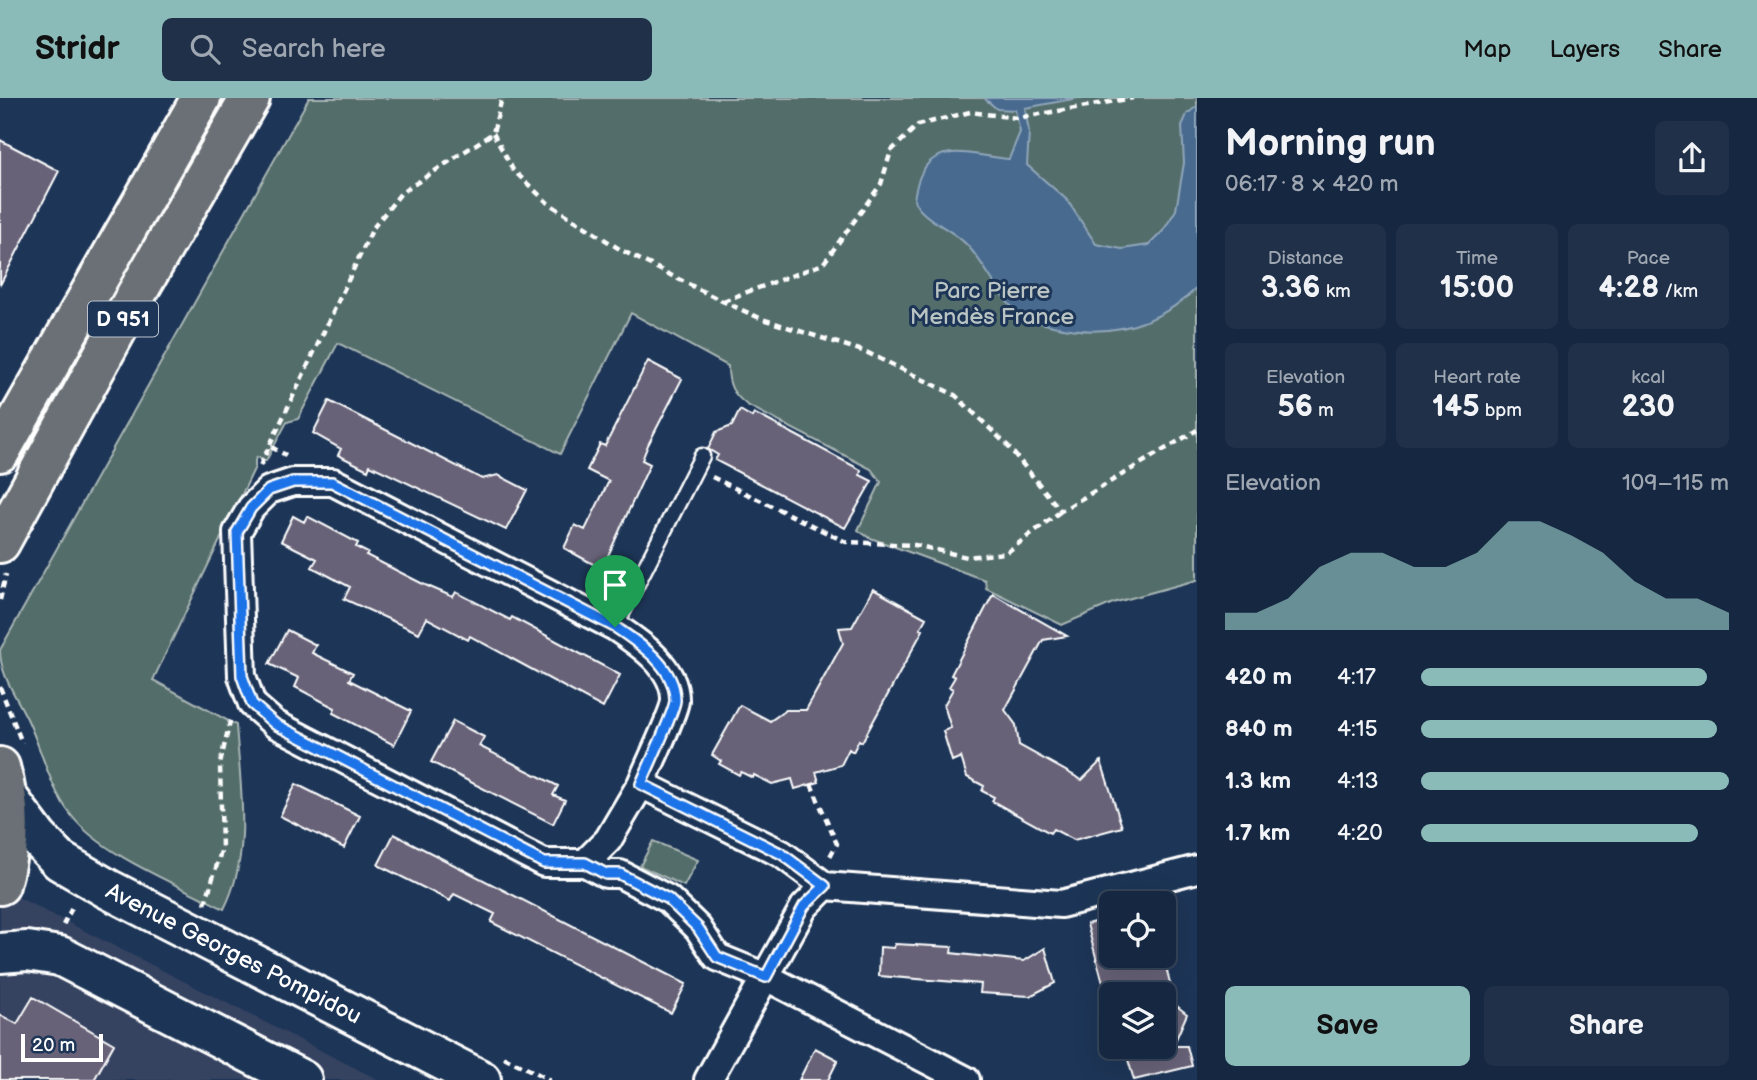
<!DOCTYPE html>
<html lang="en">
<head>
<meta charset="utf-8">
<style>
  body { margin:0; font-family:"Balsamiq Sans",sans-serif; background:#1f3048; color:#f1f3f6; height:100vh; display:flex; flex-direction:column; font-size:26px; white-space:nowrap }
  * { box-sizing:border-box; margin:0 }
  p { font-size:23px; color:#9ea6b1 }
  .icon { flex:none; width:38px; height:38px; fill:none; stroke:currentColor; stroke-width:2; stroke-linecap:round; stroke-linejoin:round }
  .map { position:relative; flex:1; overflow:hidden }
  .details { display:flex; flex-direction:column; background:#162841; width:560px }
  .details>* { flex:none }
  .tools { position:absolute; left:1099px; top:793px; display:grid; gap:14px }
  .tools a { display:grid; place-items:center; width:77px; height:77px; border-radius:10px; background:#162841; box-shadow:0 7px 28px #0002,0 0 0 2px #35445a; font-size:35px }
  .scale { position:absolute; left:21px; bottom:18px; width:82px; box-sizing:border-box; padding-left:7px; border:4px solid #fff; border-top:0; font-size:19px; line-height:24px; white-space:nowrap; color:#fff; -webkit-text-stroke:5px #1d3557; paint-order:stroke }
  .pin { position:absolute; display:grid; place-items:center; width:60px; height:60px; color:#fff; margin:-72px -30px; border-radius:50% 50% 50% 0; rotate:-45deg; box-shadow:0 0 7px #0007 }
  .pin .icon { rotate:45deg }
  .round { display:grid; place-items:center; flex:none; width:74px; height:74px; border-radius:10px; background:#1f3048 }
  .overview { display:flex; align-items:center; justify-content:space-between; height:119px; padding:0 28px }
  h1 { font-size:38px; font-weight:700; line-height:52px }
  .metrics { display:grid; grid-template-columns:repeat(3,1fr); gap:10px; height:119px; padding:7px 28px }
  .metrics div { display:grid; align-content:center; border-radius:10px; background:#1f3048; text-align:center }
  .metrics b { font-size:30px; font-weight:700 }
  .metrics small { font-size:19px; font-weight:400 }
  .metrics p { font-size:19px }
  .chart { height:196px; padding:14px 28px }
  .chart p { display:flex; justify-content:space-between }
  .chart svg { width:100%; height:126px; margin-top:7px; fill:#8bbbb9; opacity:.7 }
  .primary-button { display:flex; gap:14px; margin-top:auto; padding:14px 28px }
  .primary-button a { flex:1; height:80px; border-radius:10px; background:#8bbbb9; color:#111; font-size:28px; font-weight:700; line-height:80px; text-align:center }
  .primary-button a+a { background:#1f3048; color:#f1f3f6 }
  ul { padding:0 28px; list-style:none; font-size:23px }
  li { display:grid; grid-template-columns:112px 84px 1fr; align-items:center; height:52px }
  li i { height:18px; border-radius:9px; background:#8bbbb9 }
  header { display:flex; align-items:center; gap:42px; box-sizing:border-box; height:98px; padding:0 35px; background:#8bbbb9; color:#111 }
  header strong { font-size:33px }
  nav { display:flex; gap:38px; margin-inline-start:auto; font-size:24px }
  .search { width:490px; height:63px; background:#1f3048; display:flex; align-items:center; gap:18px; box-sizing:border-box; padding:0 24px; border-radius:10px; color:#9ea6b1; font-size:26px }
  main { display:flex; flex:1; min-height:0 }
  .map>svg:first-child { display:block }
</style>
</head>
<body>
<header>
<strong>Stridr</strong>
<div class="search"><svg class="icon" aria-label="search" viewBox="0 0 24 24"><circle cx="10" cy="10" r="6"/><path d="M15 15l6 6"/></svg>Search here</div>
<nav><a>Map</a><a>Layers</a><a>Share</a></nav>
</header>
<main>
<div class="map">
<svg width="1197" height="982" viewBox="0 0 1197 982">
  <rect width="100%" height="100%" fill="#1d3557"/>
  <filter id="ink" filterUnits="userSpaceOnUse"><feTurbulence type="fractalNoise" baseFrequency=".0143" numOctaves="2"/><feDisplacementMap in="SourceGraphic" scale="14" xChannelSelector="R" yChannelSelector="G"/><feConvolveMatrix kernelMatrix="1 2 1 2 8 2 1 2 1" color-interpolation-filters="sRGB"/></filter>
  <g filter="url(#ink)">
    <path fill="#344261" d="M0 790 379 982H0Z"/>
    <path fill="#536d6a" stroke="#a9b6b4" stroke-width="2" d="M309 0H1197V482L1113 505 1062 527 986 490 985 482 868 439 858 432 881 384 871 371 747 307C732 295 728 287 728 268L631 215 560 356 338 245 298 321 287 324 266 363 257 359 255 362V369L153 582 236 627C240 688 253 754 224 811 179 787 101 757 71 717 50 690 43 656 29 625 19 602 0 579 0 552Z
      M653 743 698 762 684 788 640 768Z"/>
    <path fill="#476b8e" stroke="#91a6bb" stroke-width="2" d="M984 0H1078L1025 10 1029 34 1027 67 1067 102 1096 146 1122 151 1149 147 1163 133 1176 112 1184 65 1182 28 1187 16 1197 8V190C1156 229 1107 240 1053 228 1041 225 1027 223 1018 215 998 198 986 166 966 146 952 131 920 120 914 102 922 38 963 56 1009 61L1020 34 1015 12 997 11Z"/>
    <path fill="#686278" stroke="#fff" stroke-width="2" d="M0 42 59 73 0 187Z
      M648 263 682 281 648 347 642 362 650 366 602 471 564 450 575 427 585 432 609 383 587 372 600 346 605 348Z
      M329 303 482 381 498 377 527 392 506 432 370 367 368 372 338 357 341 351 313 335Z
      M740 312 752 319 754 315 788 333 861 372 860 377 872 383 845 430 715 362 718 357 708 351 716 334 732 328Z
      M293 418 304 424 307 418 358 445 356 449 368 455 366 457 423 486 453 499 456 494 510 522 512 519 620 577 603 610 470 538 468 542 427 520 419 535 344 501 350 489 312 469 317 461 281 443Z
      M873 491 926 520 920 531 923 532 862 644 859 642 853 654 849 651 841 667 816 674 819 684 795 691 792 681 772 686 754 677 753 680 741 674 739 677 719 666 721 663 712 657 740 607 770 623 786 612H806L843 545 839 530 852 529Z
      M993 496 1067 538 1043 542 1005 612 1016 627 1019 647 1082 682 1101 663 1122 729 1074 742 1053 731 1050 735 992 703 994 699 982 693 984 688 967 679 961 659 952 663 943 633 951 630 944 607 953 591 949 589 955 579 951 577Z
      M287 532 316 547 312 555 353 575 349 582 411 613 394 647 333 615 335 610 295 589 299 580 269 566Z
      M453 623 484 639 479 648 558 688 553 697 565 702 553 726 431 664Z
      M296 686 360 718 344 750 280 718Z
      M394 736 686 886 671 915 491 824 495 816 454 796 450 803 378 767Z
      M1111 819V858H1163L1173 896H1106L1087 826Z
      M895 846 952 849 951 855 1024 863 1045 850 1055 885 1030 898 980 895 981 886 879 878 880 849 894 850Z
      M1164 898 1187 916 1173 948H1187L1192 968 1134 982 1124 948H1164Z
      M33 899 114 946 94 982H0V917L17 926Z
      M815 950 838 962 828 982H799Z"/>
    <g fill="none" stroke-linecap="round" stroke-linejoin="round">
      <g stroke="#fff" stroke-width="19">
        <path id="service" d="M615 529 702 358"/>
      </g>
      <g stroke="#fff" stroke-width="32">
        <path id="minor" d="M641 686C647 671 674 615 675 603 676 569 639 545 615 529L333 384H293L269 392 251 410 237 434 242 578 252 606 275 626 544 765H585L608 742 641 686 782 756 825 788
          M585 765 606 776H620L668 801 698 830 717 859 766 879 966 982
          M708 982 804 809 825 788 1061 806 1197 771"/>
      </g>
      <g stroke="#fff" stroke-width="44">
        <path id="secondary" d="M9 701 38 740 60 763 108 791 481 982
          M0 855 27 853 60 858 302 982"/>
      </g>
      <g stroke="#fff" stroke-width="44">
        <path id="primary" d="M0 354 201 0
          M0 445 137 195 250 0
          M0 669C12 710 12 747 0 787"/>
      </g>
      <path stroke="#fff" stroke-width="4.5" stroke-dasharray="7 5" stroke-linecap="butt" d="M493 35 513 72 548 105 621 152 722 203 762 221 866 254 955 297 1007 347 1061 413 1197 332
        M723 203 823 166 881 86 891 53 918 27 970 14 1017 20 1133 0
        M271 349 286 357
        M260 368 373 130 401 95 493 35 502 0
        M712 379 846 444 915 447 967 459 1006 455 1061 413
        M0 502 6 476
        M0 589 22 645
        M811 686 837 746 829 760
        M205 806 222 750 220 666 231 619
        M63 827 74 806
        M504 959 550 982"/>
      <use href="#service" stroke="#1d3557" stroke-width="14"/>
      <use href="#minor" stroke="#1d3557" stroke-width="26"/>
      <use href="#secondary" stroke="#1d3557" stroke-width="38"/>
      <use href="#primary" stroke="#6a7074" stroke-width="38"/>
    </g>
  </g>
  <g fill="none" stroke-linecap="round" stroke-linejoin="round" filter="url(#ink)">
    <g stroke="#fff" stroke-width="14">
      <path id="route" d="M293 384H332L615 529C639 545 676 569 675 603 674 615 647 671 641 686L782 756 825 788 804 808 766 879 717 859 698 830 668 801 620 776H606L585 765H544L275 626 252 606 242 578 237 434 251 410 269 392Z"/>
    </g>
    <use href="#route" stroke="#1a73e8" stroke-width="9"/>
  </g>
  <g text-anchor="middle" stroke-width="6" stroke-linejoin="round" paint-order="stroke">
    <rect fill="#1d3557" stroke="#bbc2cd" stroke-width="2" x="88" y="203.5" width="70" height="35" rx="5"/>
    <g font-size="21" font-weight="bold" fill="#fff">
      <text x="123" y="228">D 951</text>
    </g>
    <g font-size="23" fill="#bac5c3" stroke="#1d3557">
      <text x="992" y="200">Parc Pierre<tspan x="992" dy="26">Mendès France</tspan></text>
    </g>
    <g font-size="23" fill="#fff" stroke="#1d3557">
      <text transform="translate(234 855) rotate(27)" y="8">Avenue Georges Pompidou</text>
    </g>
  </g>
</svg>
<div class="tools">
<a><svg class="icon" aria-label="locate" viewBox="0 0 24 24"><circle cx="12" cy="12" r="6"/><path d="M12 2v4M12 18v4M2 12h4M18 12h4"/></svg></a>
<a><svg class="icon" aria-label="layers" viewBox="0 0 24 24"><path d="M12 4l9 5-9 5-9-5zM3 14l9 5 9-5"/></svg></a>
</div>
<div class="scale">20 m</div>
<div class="pin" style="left:615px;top:529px;background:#1e9e55"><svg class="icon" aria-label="arrive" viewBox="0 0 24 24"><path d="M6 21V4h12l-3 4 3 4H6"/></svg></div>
</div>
<section class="details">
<div class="overview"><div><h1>Morning run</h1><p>06:17 · 8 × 420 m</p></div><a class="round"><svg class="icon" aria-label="share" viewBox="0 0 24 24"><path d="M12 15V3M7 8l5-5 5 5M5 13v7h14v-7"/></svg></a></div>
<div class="metrics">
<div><p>Distance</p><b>3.36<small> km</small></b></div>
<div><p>Time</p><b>15:00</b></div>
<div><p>Pace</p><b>4:28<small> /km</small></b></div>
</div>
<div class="metrics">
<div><p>Elevation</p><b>56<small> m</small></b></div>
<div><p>Heart rate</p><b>145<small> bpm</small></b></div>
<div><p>kcal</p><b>230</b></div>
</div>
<div class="chart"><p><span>Elevation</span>109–115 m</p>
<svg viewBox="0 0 160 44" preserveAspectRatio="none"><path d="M0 44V38L10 38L20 33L30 22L40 17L50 17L60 22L70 22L80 17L90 6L100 6L110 11L120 17L130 27L140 33L150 33L160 38V44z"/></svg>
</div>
<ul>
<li><b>420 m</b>4:17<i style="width:93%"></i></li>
<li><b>840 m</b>4:15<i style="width:96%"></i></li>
<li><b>1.3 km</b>4:13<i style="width:100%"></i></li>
<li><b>1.7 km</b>4:20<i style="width:90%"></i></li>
</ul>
<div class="primary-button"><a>Save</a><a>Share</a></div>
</section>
</main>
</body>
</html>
